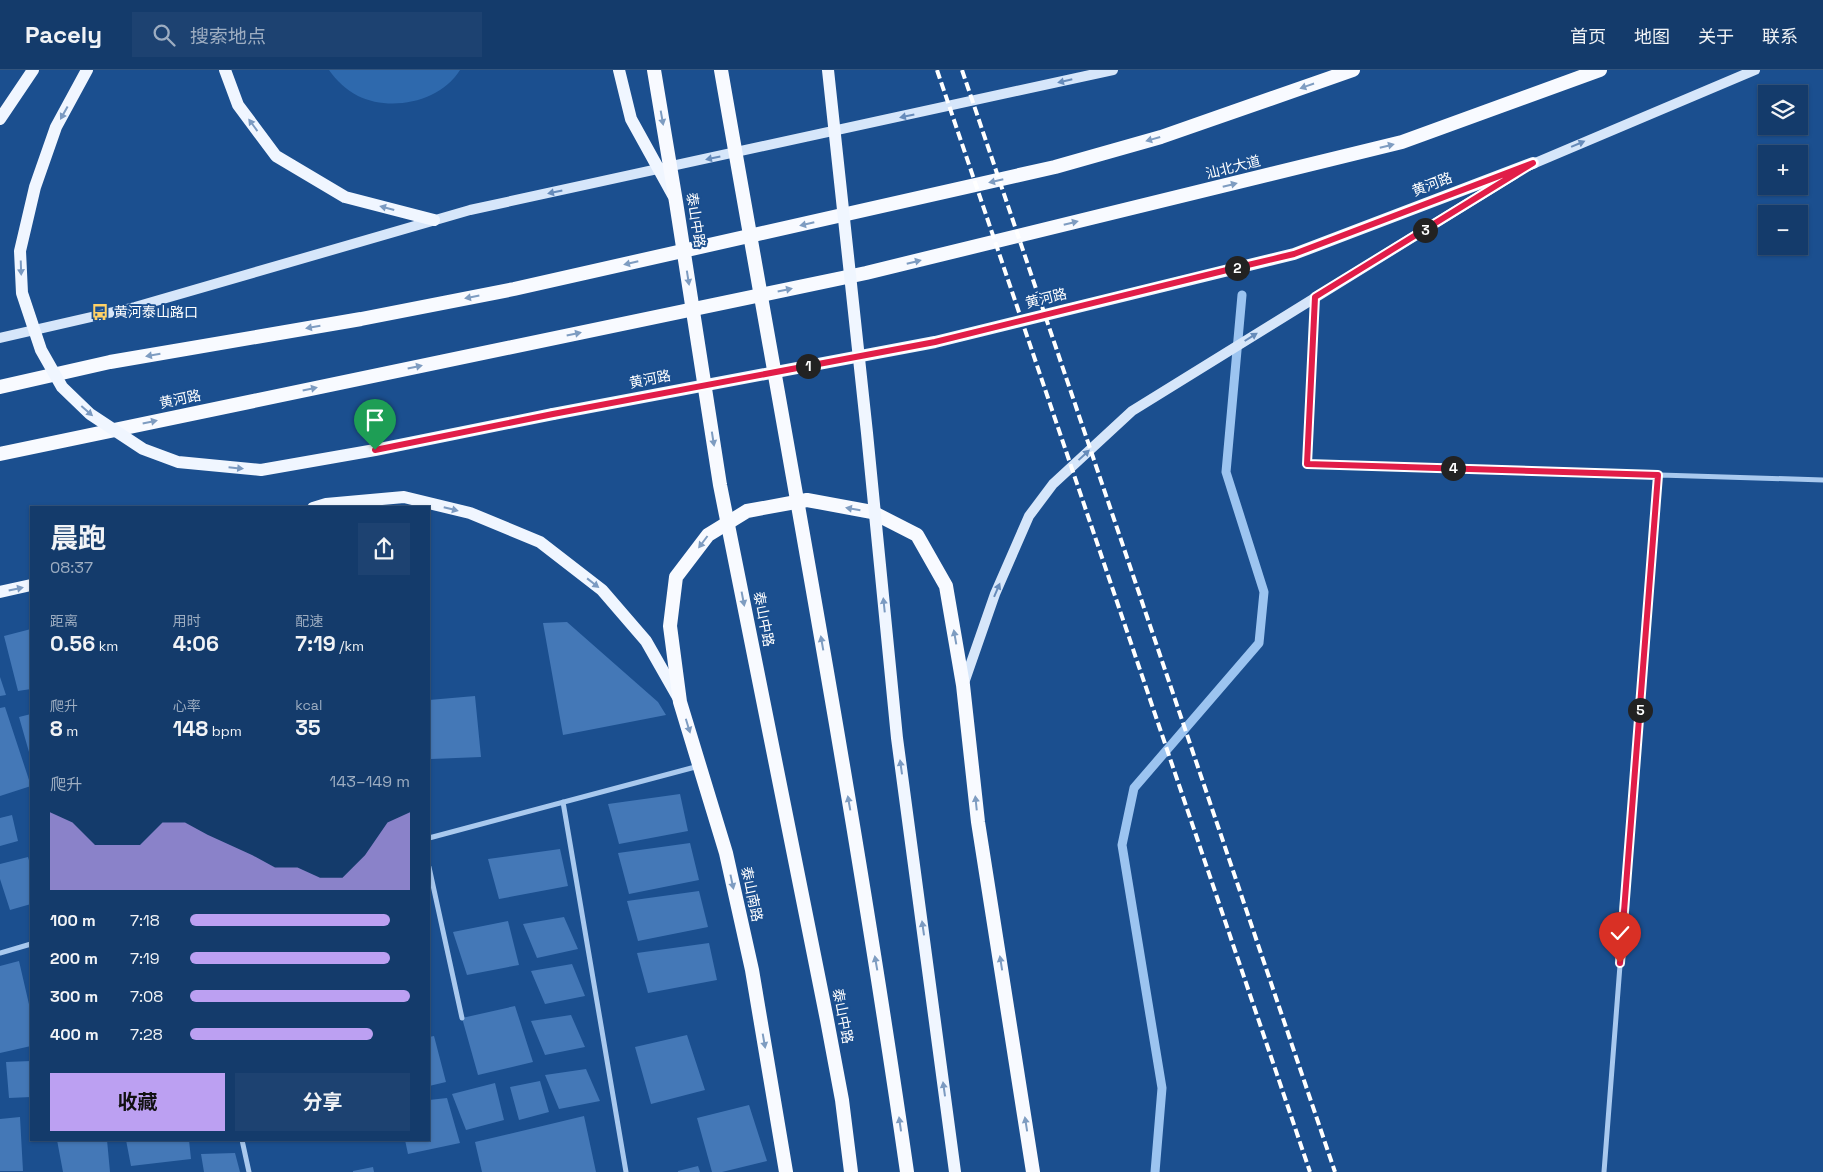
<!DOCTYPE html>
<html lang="zh">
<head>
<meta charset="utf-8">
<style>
  body { margin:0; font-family:"Space Grotesk","Noto Sans SC",sans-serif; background:#1d4271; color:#f1f3f6; height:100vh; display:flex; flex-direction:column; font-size:19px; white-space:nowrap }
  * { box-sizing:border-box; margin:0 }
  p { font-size:16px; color:#9dadc1 }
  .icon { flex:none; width:28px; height:28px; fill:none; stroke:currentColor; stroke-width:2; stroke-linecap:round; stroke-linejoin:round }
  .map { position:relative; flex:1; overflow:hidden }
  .details { position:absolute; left:30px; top:436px; width:400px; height:635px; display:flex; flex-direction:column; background:#143b6b; border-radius:0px; box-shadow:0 1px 4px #0004,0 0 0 1px #33557e }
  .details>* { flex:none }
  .fabs { position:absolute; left:1758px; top:15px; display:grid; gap:10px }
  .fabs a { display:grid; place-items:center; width:50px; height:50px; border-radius:0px; background:#143b6b; box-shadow:0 1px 4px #0004,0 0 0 1px #33557e; font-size:25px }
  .pin { position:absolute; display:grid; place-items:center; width:42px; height:42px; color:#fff; margin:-51px -21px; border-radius:50% 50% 50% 0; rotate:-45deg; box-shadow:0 0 5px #0007 }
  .pin .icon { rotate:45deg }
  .km { position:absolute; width:25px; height:25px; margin:-12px; border-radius:50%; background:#222; color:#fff; font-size:14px; line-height:25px; text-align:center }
  .round { display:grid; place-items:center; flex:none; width:52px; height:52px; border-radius:0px; background:#1d4271 }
  .summary { display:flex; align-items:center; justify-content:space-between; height:85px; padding:0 20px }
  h1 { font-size:28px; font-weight:700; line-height:38px }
  .stats { display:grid; grid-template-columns:repeat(3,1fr); gap:8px; height:85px; padding:5px 20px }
  .stats div { display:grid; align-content:center }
  .stats b { font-size:21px; font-weight:700 }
  .stats small { font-size:14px; font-weight:400 }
  .stats p { font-size:14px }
  .chart { height:140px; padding:10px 20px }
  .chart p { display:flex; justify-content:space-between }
  .chart svg { width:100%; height:90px; margin-top:5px; fill:#bca0f2; opacity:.7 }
  .cta { display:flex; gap:10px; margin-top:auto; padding:10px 20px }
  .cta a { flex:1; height:58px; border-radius:0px; background:#bca0f2; color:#111; font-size:20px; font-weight:700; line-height:58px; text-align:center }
  .cta a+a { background:#1d4271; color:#f1f3f6 }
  ul { padding:0 20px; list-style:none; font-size:16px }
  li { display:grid; grid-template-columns:80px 60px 1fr; align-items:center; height:38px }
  li i { height:12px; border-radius:6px; background:#bca0f2 }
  header { display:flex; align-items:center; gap:30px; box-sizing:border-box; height:70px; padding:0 25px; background:#143b6b; border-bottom:1px solid #33557e }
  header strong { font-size:24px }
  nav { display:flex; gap:28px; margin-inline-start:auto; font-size:18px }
  .search { width:350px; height:45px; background:#1d4271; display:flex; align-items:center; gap:12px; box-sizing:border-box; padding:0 18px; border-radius:0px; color:#9dadc1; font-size:19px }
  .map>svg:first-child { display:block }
</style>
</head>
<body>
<header>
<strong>Pacely</strong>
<div class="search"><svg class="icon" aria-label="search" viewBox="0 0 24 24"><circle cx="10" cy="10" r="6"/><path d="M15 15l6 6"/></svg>搜索地点</div>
<nav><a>首页</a><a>地图</a><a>关于</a><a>联系</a></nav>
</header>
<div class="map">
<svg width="1823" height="1102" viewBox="0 0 1823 1102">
  <rect width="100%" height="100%" fill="#1b4f8f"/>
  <path fill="#2e69ad" d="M329 0H460C440 32 391 42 358 26 346 20 336 10 329 0Z"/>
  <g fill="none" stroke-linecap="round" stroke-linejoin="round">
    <path stroke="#9cc4f0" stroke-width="9" d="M1155 1102 1162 1018 1122 775 1134 718 1259 573 1264 522 1226 402 1242 225"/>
  </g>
  <path fill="#4478b7" d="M567 552 658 632 666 645 563 665 543 553Z
    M31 559V619L18 621 4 566Z
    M0 607 6 625 0 626Z
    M475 626 481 687 431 689 429 677V630Z
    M5 637 31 716 0 726V638Z
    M31 644V689L19 647Z
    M680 724 688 761 619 774 608 734Z
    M12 745 18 771 0 776V748Z
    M690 773 699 810 629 824 618 783Z
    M560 779 568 816 499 829 488 789Z
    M28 787 31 797V834L10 840 0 809V794Z
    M699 821 708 857 638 871 627 831Z
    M564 847 578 879 537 888 523 854Z
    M508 851 519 895 467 905 453 862Z
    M709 873 717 910 648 923 637 883Z
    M19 891 31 943V976L0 983V896Z
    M572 894 585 926 545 934 531 901Z
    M515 936 533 992 478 1005 462 948Z
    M571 945 585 977 545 985 531 951Z
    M687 965 705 1020 651 1034 635 977Z
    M434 966 446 1012 429 1016V967Z
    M31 991V1027L9 1028 6 992Z
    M586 999 600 1031 559 1039 545 1005Z
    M540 1011 549 1042 519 1050 510 1017Z
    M495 1013 504 1050 466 1060 452 1024Z
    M447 1028 460 1073 408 1084 405 1070H429V1030Z
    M749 1035 767 1091 722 1102H712L697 1048Z
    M584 1046 596 1102H482L475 1072Z
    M20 1047 23 1101H0V1049Z
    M57 1070H107L110 1102H63Z
    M126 1070H189L191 1089 131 1096Z
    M235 1083 240 1102H204L201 1084Z
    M698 1096 700 1102H678V1101Z
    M373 1097 374 1102H353V1101Z"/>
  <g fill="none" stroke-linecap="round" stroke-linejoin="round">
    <path stroke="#a9c9ee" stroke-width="5" d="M1315 228 1307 394 1823 410
      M563 732 626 1102
      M429 768 699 696
      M429 797 462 948
      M0 883 31 874
      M242 1070 249 1102
      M1604 1102 1658 405"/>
    <path stroke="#d6e6fa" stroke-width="10" d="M1528 96 1755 0
      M0 268 135 237 470 140 1113 0
      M964 613 995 524 1029 446 1053 414 1132 341 1515 104"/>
    <path stroke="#f0f6ff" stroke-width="12" d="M225 0 238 35 276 86 345 127 434 150
      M0 49 33 0
      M553 344 935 272 1294 184 1533 93
      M313 438 326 434 404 427 470 443 540 472 602 520 646 571 679 629
      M0 522 31 515"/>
    <path stroke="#f8faff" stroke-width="14" d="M0 317 110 292 361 249 514 219 1055 97 1161 67 1353 0
      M0 384 866 203 1402 72 1600 0
      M786 1102 752 900 726 783 680 632 670 556 676 507 708 465 747 441 807 430 872 442 917 465 946 516 963 615 978 752 1033 1102"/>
    <path stroke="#fff" stroke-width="4" stroke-dasharray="9 4" stroke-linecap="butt" d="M937 0 1310 1102
      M962 0 1335 1102"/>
    <path stroke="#f0f6ff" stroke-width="12" d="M87 0 56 57 35 117 20 181 22 223 41 280 62 317 90 344 143 379 178 392 261 400 375 380 553 344
      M619 0 631 49 673 125
      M828 0 867 363 897 668 955 1102"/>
    <path stroke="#f8faff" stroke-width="14" d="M654 0 676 132 720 415 827 950 842 1030 851 1102
      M721 0C785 367 854 733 907 1102"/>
  </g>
  <defs><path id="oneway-solid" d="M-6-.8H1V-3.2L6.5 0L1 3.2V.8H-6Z" transform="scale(1.25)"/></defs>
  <g fill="#668bba">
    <use href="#oneway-solid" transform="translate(1065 11) rotate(167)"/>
    <use href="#oneway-solid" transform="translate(907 46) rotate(168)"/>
    <use href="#oneway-solid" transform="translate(1578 74) rotate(-23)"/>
    <use href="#oneway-solid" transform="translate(713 88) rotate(168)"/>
    <use href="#oneway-solid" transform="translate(555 122) rotate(168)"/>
    <use href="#oneway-solid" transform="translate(1251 267) rotate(-32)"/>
    <use href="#oneway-solid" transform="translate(1084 385) rotate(-43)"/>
    <use href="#oneway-solid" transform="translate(997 520) rotate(-67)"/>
  </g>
  <g fill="#7e9cc1">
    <use href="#oneway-solid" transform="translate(1307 16) rotate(161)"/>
    <use href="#oneway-solid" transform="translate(662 48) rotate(80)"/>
    <use href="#oneway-solid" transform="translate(1153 69) rotate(164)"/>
    <use href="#oneway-solid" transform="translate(1387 76) rotate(-14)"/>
    <use href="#oneway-solid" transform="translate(996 111) rotate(167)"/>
    <use href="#oneway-solid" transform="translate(1230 115) rotate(-14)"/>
    <use href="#oneway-solid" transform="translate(1071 153) rotate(-14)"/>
    <use href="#oneway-solid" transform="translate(807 154) rotate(167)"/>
    <use href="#oneway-solid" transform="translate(914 192) rotate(-14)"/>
    <use href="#oneway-solid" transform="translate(631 193) rotate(167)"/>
    <use href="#oneway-solid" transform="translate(688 208) rotate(81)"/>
    <use href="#oneway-solid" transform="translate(785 220) rotate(-12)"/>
    <use href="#oneway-solid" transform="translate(472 227) rotate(169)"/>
    <use href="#oneway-solid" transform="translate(313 257) rotate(170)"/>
    <use href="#oneway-solid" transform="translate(574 264) rotate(-12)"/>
    <use href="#oneway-solid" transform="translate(153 285) rotate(170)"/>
    <use href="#oneway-solid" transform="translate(415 297) rotate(-12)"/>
    <use href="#oneway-solid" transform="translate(310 319) rotate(-12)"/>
    <use href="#oneway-solid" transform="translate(150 352) rotate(-12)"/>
    <use href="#oneway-solid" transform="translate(713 369) rotate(81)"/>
    <use href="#oneway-solid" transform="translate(853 439) rotate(-170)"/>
    <use href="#oneway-solid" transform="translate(703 472) rotate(127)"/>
    <use href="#oneway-solid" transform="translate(743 529) rotate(79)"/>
    <use href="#oneway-solid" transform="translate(955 567) rotate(-100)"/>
    <use href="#oneway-solid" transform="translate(822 573) rotate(-100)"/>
    <use href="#oneway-solid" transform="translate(688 656) rotate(73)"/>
    <use href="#oneway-solid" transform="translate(849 733) rotate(-100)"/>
    <use href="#oneway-solid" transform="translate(976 733) rotate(-96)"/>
    <use href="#oneway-solid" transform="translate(732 812) rotate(78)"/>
    <use href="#oneway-solid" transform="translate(876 893) rotate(-100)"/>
    <use href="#oneway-solid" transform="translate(1001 893) rotate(-99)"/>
    <use href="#oneway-solid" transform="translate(764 971) rotate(80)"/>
    <use href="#oneway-solid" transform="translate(900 1054) rotate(-98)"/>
    <use href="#oneway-solid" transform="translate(1026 1054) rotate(-99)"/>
  </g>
  <g fill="#7b9ac1">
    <use href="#oneway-solid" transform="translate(64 43) rotate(119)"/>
    <use href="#oneway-solid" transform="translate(253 55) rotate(-126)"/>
    <use href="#oneway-solid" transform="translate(387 138) rotate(-165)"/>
    <use href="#oneway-solid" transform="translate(21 198) rotate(88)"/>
    <use href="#oneway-solid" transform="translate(87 341) rotate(41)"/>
    <use href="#oneway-solid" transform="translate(236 398) rotate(6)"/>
    <use href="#oneway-solid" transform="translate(451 439) rotate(14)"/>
    <use href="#oneway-solid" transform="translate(593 513) rotate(38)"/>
    <use href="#oneway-solid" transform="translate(16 519) rotate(-12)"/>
    <use href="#oneway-solid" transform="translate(884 535) rotate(-96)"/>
    <use href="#oneway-solid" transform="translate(901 697) rotate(-98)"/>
    <use href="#oneway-solid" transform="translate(923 858) rotate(-98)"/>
    <use href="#oneway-solid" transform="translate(944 1019) rotate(-98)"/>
  </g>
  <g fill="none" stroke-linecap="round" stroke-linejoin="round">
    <g stroke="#fff" stroke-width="10">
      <path id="route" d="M375 380 553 344 935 272 1231 199 1294 184 1533 93 1315 227 1307 394 1658 405 1620 893"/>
    </g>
    <use href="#route" stroke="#e11d48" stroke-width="6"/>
  </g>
  <defs>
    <g id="bus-bare" transform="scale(1.35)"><path d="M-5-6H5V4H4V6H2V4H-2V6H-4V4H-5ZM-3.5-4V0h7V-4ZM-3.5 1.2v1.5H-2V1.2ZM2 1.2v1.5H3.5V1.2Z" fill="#ffd166" stroke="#1b4f8f" stroke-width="2.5" paint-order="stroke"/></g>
  </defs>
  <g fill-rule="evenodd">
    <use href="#bus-bare" x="100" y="242"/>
  </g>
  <g text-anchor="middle" stroke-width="4" stroke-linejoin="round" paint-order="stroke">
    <g font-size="14" fill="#fff" stroke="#1b4f8f">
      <text transform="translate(1233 97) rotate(-14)" y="5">汕北大道</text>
      <text transform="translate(1432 114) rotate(-21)" y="5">黄河路</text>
      <text transform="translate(696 150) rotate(81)" y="5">泰山中路</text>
      <text transform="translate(1046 228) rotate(-14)" y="5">黄河路</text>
      <text transform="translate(650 309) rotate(-11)" y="5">黄河路</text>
      <text transform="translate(180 329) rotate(-12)" y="5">黄河路</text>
      <text transform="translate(764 549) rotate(79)" y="5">泰山中路</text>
      <text transform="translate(752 824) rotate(78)" y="5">泰山南路</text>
      <text transform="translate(843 946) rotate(79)" y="5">泰山中路</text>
    </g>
    <g font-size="14" fill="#fff" stroke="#1b4f8f" text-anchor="start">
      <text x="114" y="247">黄河泰山路口</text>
    </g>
  </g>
</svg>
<div class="fabs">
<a><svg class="icon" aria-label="layers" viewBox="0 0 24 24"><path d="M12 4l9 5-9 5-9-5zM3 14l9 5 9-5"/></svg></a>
<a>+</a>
<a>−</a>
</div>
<div class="pin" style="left:375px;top:380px;background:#1e9e55"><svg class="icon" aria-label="arrive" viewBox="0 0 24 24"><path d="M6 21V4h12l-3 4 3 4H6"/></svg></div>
<div class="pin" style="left:1620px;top:893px;background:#d93025"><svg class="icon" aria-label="check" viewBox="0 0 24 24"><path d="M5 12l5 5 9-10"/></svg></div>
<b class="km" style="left:808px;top:296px">1</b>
<b class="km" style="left:1237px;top:198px">2</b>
<b class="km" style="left:1425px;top:160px">3</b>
<b class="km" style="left:1453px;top:398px">4</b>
<b class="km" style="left:1640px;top:640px">5</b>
<section class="details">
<div class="summary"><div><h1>晨跑</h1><p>08:37</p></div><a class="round"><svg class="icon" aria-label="share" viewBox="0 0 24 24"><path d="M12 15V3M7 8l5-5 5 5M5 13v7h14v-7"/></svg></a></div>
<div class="stats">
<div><p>距离</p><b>0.56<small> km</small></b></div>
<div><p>用时</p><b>4:06</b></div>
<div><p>配速</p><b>7:19<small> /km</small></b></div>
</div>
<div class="stats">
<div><p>爬升</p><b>8<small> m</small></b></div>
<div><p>心率</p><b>148<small> bpm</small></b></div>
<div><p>kcal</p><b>35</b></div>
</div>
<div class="chart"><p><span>爬升</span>143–149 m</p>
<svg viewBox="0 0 160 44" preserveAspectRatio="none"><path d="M0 44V6L10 11L20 22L30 22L40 22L50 11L60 11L70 17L80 22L90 27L100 33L110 33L120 38L130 38L140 27L150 11L160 6V44z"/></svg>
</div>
<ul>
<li><b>100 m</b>7:18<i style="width:91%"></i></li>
<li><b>200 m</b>7:19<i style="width:91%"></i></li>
<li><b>300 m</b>7:08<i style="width:100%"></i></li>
<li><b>400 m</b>7:28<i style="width:83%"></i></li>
</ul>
<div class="cta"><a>收藏</a><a>分享</a></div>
</section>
</div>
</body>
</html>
